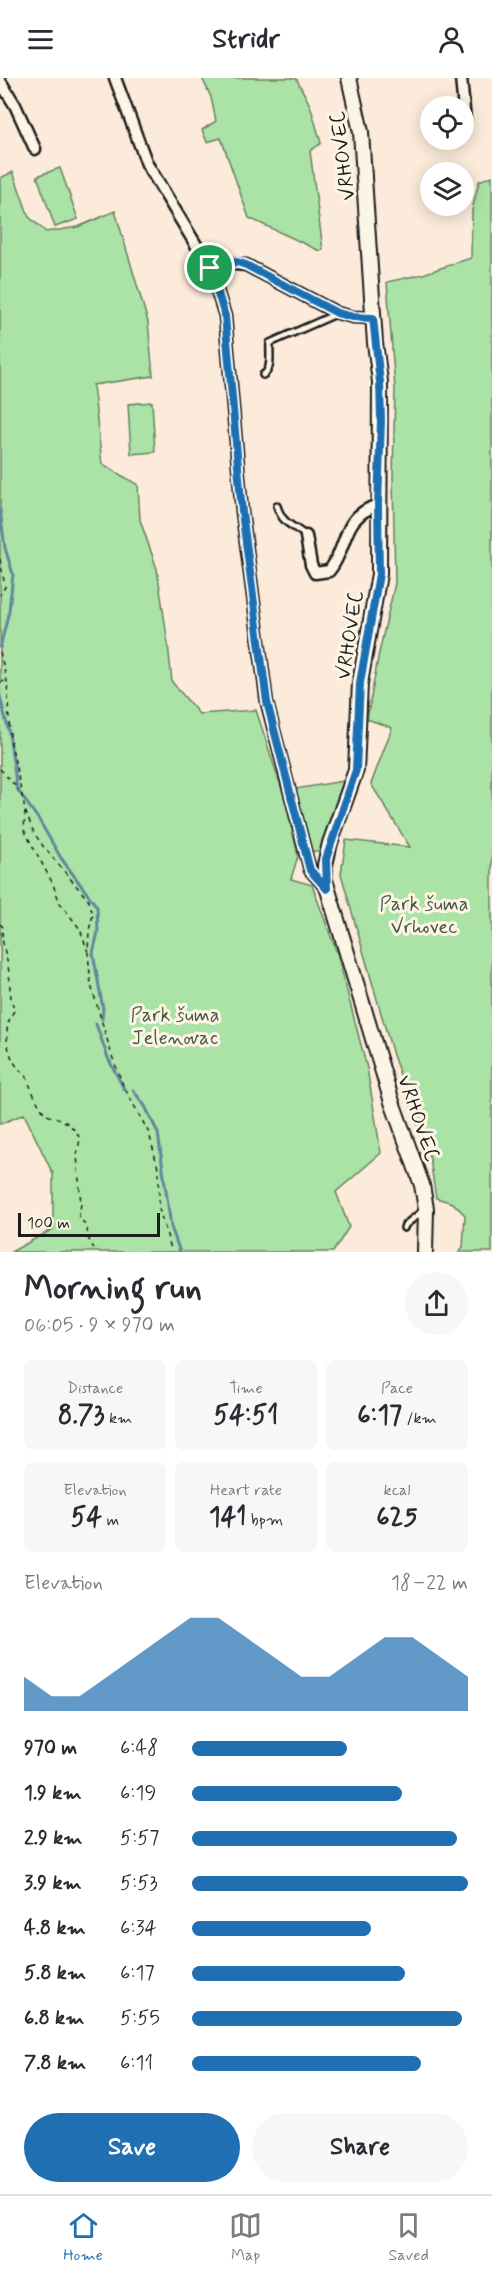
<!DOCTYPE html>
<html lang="en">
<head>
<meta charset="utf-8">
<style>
  body { margin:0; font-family:Mynerve,sans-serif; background:#f7f7f7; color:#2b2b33; height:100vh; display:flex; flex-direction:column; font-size:22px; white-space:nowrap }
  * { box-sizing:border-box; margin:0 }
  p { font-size:20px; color:#7c7c81 }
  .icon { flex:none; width:33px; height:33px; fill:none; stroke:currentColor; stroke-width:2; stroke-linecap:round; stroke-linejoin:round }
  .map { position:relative; height:1174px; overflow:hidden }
  .side { display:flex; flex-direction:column; background:#fff; flex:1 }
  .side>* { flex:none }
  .tools { position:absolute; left:420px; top:18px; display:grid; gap:12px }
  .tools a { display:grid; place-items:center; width:54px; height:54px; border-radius:50%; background:#fff; box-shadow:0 3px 15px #0003; font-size:30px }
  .scale { position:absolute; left:18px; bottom:15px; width:142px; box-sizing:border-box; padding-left:6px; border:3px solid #1c1c1c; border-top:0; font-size:16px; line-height:21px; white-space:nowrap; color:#1c1c1c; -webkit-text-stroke:4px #fcf5e5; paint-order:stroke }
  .pin { position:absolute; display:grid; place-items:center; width:51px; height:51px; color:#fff; margin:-26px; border:3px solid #fff; border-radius:50%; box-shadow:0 2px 6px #0007 }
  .round { display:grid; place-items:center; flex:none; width:63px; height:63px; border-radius:32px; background:#f7f7f7 }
  .head { display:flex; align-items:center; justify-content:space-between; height:102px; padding:0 24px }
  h1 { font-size:33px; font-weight:700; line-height:45px }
  .metrics { display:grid; grid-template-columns:repeat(3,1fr); gap:9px; height:102px; padding:6px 24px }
  .metrics div { display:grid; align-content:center; border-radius:9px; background:#f7f7f7; text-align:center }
  .metrics b { font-size:26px; font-weight:700 }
  .metrics small { font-size:16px; font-weight:400 }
  .metrics p { font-size:16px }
  .chart { height:168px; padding:12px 24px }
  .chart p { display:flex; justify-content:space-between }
  .chart svg { width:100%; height:108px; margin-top:6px; fill:#1f6fb2; opacity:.7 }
  .cta { display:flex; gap:12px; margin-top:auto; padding:12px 24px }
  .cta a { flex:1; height:69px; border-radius:36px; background:#1f6fb2; color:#fff; font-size:24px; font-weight:700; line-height:69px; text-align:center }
  .cta a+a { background:#f7f7f7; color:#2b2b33 }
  ul { padding:0 24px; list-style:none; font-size:20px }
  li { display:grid; grid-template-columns:96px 72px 1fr; align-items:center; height:45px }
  li i { height:15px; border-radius:8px; background:#1f6fb2 }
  header { display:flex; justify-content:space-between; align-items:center; height:78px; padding:0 24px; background:#fff; font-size:27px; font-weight:700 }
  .tab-bar { display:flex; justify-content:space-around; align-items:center; height:84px; border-top:2px solid #e1e1e2; background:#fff; font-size:16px; color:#7c7c81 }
  .tab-bar a { display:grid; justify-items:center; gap:3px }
  .tab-bar .selected { color:#1f6fb2 }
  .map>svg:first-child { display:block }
</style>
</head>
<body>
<header><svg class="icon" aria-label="menu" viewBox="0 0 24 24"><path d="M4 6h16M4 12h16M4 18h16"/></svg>Stridr<svg class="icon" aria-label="person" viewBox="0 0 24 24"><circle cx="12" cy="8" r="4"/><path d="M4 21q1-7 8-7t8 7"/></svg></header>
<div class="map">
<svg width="492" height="1174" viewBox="0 0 492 1174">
  <rect width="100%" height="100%" fill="#fcebda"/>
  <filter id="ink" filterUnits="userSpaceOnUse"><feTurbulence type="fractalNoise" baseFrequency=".0167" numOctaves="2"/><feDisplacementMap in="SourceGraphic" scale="12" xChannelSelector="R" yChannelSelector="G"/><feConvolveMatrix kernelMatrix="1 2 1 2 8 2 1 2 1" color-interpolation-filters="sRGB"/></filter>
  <g filter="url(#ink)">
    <path fill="#abe3a6" stroke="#648061" stroke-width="1.5" d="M202 0H296L310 27 321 65 310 73 323 172 320 173 249 140 221 60 207 64 202 52 216 43 211 19Z
      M60 90 78 141 55 149 37 98Z
      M13 94 29 139 46 154 78 149 115 133 148 244 153 298 93 307 102 386 138 407 140 442 157 491 168 566 172 604 199 636 256 632 285 721 298 778 291 801 312 807 337 875 367 990 381 1075 336 1114 349 1149 333 1174H11L53 1151V1096L24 1036 0 1046V100Z
      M492 98V1174H459L463 1169 465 1137 453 1125 436 1120 430 1081 393 977 341 796 346 762 410 769 371 706 392 650 367 641 379 575 395 505 393 399 395 311 387 204 423 196 471 180 472 132 479 103Z
      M152 324 155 374 131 376 128 326Z
      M350 702 323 772 319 774 312 773 295 711Z"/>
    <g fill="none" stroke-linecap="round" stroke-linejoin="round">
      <path stroke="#63879d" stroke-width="3" d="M0 432 5 470 13 496 9 533 0 570
        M0 618 9 655 17 711 39 742 61 780 97 829 98 854 93 875 103 931 102 941
        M96 946 108 980 124 1011
        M133 1012 145 1028 158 1055 171 1149 180 1174"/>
      <g stroke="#1c1c1c" stroke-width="10">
        <path id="lane" d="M263 297C273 291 269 276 270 265L336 236
          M277 428C283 447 292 446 306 458
          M404 1150 405 1147 424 1132"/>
      </g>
      <g stroke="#1c1c1c" stroke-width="15">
        <path id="street" d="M115 0 147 86 210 190 225 238 242 434 267 625 310 792 327 811
          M461 0 465 43
          M0 3 15 27 35 71
          M210 190 224 185 246 187 337 235 353 239 373 240
          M306 458 311 487 315 495 329 493C349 469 340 439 378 427"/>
      </g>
      <g stroke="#1c1c1c" stroke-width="18">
        <path id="secondary" d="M349 0 361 54 375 265 380 304 379 496 360 605 356 692 330 765 325 787V802L392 1024 422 1107 426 1131 425 1174"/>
      </g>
      <path stroke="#1c1c1c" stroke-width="1.5" stroke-dasharray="4.5 4.5" stroke-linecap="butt" d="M0 481 5 509 0 517
        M0 574 7 603 10 660 25 732 34 755 43 768 89 823 93 837 89 852 88 875 91 907 112 978 123 1007 149 1055 159 1094V1131L172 1174
        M0 604 7 603
        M0 691 19 712
        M25 734 24 752 52 804 60 825 80 851 88 874
        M0 846 3 849C0 862 6 875 8 888 11 903 8 918 15 932 0 949 7 985 26 997 29 1006 38 1029 46 1036 50 1040 55 1038 60 1041 69 1045 76 1052 80 1061L77 1077 81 1126 79 1138 87 1150 88 1160 96 1174"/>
      <use href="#lane" stroke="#fcf5e5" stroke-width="5"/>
      <use href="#street" stroke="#fcf5e5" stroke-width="10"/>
      <use href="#secondary" stroke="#fcf5e5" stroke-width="14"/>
    </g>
  </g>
  <g fill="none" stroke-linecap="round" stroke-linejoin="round" filter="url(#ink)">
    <g stroke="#fff" stroke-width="12">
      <path id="route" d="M237 184 246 187 337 235 353 239 373 240 380 304 381 342 378 427 379 496 360 605 356 692 326 781 327 811 310 792 267 624 242 434 225 238 210 190 224 185Z"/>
    </g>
    <use href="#route" stroke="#1f6fb2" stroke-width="8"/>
  </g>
  <g text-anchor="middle" stroke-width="6" stroke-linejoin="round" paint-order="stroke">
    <g font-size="20" fill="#1c1c1c" stroke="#fcf5e5">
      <text transform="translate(342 78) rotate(-97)" y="7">VRHOVEC</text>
      <text transform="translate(349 557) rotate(-81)" y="7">VRHOVEC</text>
      <text transform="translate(419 1040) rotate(71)" y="7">VRHOVEC</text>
    </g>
    <g font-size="20" fill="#475845" stroke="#fcf5e5">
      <text x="424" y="832">Park šuma<tspan x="424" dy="23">Vrhovec</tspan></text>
      <text x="175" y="943">Park šuma<tspan x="175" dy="23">Jelenovac</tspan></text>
    </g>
  </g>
</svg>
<div class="tools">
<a><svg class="icon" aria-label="locate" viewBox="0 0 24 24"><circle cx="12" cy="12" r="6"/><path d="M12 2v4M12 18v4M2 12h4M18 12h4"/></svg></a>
<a><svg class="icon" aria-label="layers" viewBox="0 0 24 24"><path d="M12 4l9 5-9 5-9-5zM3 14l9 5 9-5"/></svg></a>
</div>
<div class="scale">100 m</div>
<div class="pin" style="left:210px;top:190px;background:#1e9e55"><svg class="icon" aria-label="arrive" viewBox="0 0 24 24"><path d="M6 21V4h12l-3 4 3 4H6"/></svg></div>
</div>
<section class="side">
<div class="head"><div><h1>Morning run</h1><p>06:05 · 9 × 970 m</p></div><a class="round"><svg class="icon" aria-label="share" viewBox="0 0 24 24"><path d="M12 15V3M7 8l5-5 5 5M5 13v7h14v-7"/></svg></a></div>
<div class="metrics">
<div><p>Distance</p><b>8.73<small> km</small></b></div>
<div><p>Time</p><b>54:51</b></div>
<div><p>Pace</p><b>6:17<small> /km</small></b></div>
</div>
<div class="metrics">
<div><p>Elevation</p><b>54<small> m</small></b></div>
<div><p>Heart rate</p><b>141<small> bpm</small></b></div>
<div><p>kcal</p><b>625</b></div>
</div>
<div class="chart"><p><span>Elevation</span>18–22 m</p>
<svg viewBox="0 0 160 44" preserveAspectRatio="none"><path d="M0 44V30L10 38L20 38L30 30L40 22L50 14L60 6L70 6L80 14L90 22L100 30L110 30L120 22L130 14L140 14L150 22L160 30V44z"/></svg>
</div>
<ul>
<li><b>970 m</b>6:48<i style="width:56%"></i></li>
<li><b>1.9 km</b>6:19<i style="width:76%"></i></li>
<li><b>2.9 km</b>5:57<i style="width:96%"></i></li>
<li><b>3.9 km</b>5:53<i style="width:100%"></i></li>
<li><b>4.8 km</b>6:34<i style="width:65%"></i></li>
<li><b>5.8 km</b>6:17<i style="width:77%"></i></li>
<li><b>6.8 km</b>5:55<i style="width:98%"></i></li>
<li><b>7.8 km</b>6:11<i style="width:83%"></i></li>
</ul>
<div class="cta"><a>Save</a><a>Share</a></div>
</section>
<nav class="tab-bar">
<a class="selected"><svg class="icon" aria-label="home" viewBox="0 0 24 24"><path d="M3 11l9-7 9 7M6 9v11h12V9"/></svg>Home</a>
<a><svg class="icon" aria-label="map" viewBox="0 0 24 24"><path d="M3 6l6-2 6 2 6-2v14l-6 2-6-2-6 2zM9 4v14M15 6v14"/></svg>Map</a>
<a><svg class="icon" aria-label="saved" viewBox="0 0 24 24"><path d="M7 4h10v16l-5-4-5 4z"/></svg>Saved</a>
</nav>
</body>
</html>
